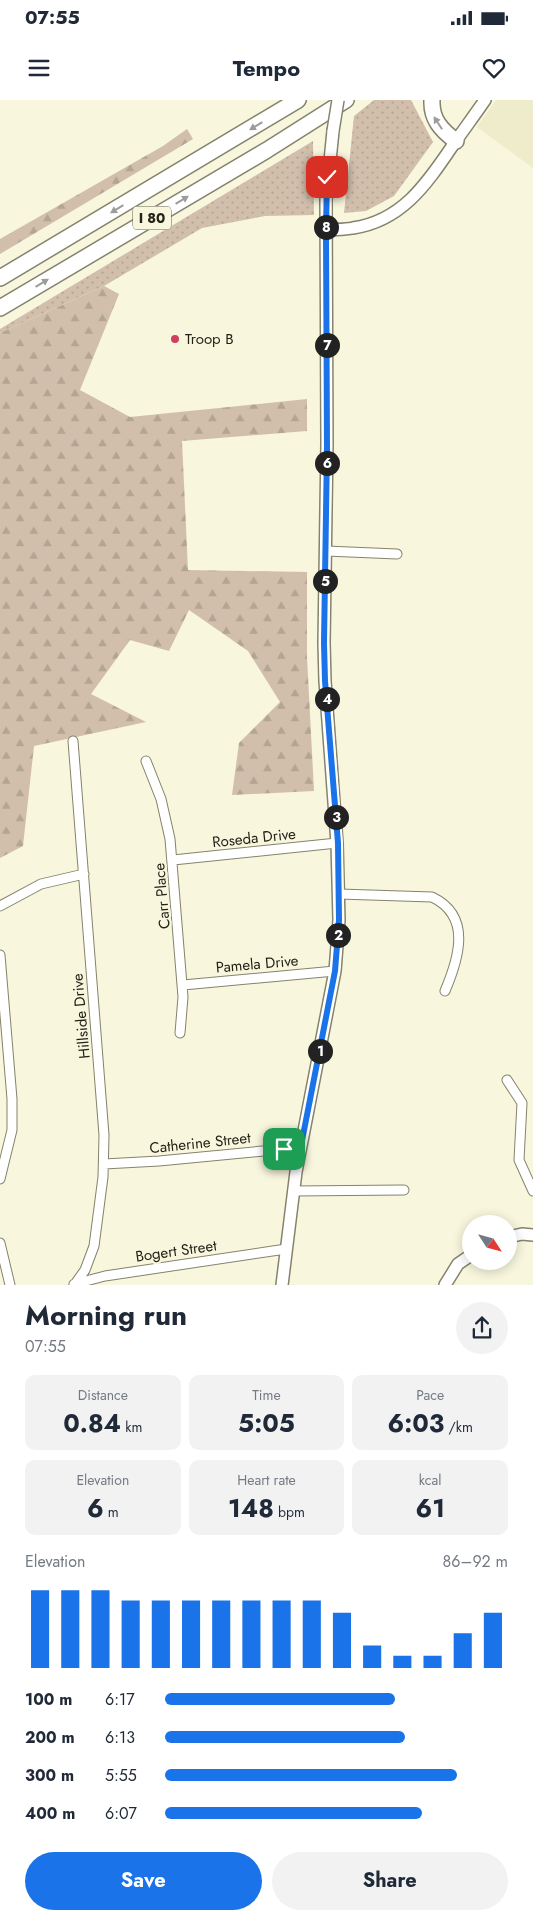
<!DOCTYPE html>
<html lang="en">
<head>
<meta charset="utf-8">
<style>
  body { margin:0; font-family:Jost,sans-serif; background:#f2f2f3; color:#1f2937; height:100vh; display:flex; flex-direction:column; font-size:19px; white-space:nowrap }
  * { box-sizing:border-box; margin:0 }
  p { font-size:16px; color:#747a83 }
  .icon { flex:none; width:28px; height:28px; fill:none; stroke:currentColor; stroke-width:2; stroke-linecap:round; stroke-linejoin:round }
  .map { position:relative; height:1185px; overflow:hidden }
  .side { display:flex; flex-direction:column; background:#fff; flex:1 }
  .side>* { flex:none }
  .needle { width:32px; rotate:126deg }
  .tools { position:absolute; left:462px; top:1115px; display:grid; gap:10px }
  .tools a { display:grid; place-items:center; width:55px; height:55px; border-radius:50%; background:#fff; box-shadow:0 2px 12px #0003; font-size:25px }
  .pin { position:absolute; display:grid; place-items:center; width:42px; height:42px; color:#fff; margin:-21px; border-radius:10px; box-shadow:0 2px 8px #0006 }
  .km { position:absolute; width:25px; height:25px; margin:-12px; border-radius:50%; background:#222; color:#fff; font-size:14px; line-height:25px; text-align:center }
  .round { display:grid; place-items:center; flex:none; width:52px; height:52px; border-radius:26px; background:#f2f2f3 }
  .overview { display:flex; align-items:center; justify-content:space-between; height:85px; padding:0 25px }
  h1 { font-size:28px; font-weight:700; line-height:38px }
  .stats { display:grid; grid-template-columns:repeat(3,1fr); gap:8px; height:85px; padding:5px 25px }
  .stats div { display:grid; align-content:center; border-radius:10px; background:#f2f2f3; text-align:center }
  .stats b { font-size:25px; font-weight:700 }
  .stats small { font-size:14px; font-weight:400 }
  .stats p { font-size:14px }
  .chart { height:140px; padding:10px 25px }
  .chart p { display:flex; justify-content:space-between }
  .chart svg { width:100%; height:90px; margin-top:5px; stroke:#1a73e8; stroke-width:6 }
  .primary-button { display:flex; gap:10px; margin-top:auto; padding:10px 25px }
  .primary-button a { flex:1; height:58px; border-radius:30px; background:#1a73e8; color:#fff; font-size:20px; font-weight:700; line-height:58px; text-align:center }
  .primary-button a+a { background:#f2f2f3; color:#1f2937 }
  ul { padding:0 25px; list-style:none; font-size:16px }
  li { display:grid; grid-template-columns:80px 60px 1fr; align-items:center; height:38px }
  li i { height:12px; border-radius:6px; background:#1a73e8 }
  .status { display:flex; justify-content:space-between; align-items:center; height:35px; padding:0 25px; background:#fff; direction:ltr }
  .status svg { height:14px; fill:currentColor }
  header { display:flex; justify-content:space-between; align-items:center; height:65px; padding:0 25px; background:#fff; font-size:22px; font-weight:700 }
  .map>svg:first-child { display:block }
</style>
</head>
<body>
<div class="status"><b>07:55</b><svg viewBox="0 0 49 12"><path d="M0 12V9h3v3zM5 12V6h3v6zM10 12V3h3v9zM15 12V0h3v12zM26 1h20v11H26zM47 4h2v5h-2z"/></svg></div>
<header><svg class="icon" aria-label="menu" viewBox="0 0 24 24"><path d="M4 6h16M4 12h16M4 18h16"/></svg>Tempo<svg class="icon" aria-label="heart" viewBox="0 0 24 24"><path d="M12 20l-8-8c-3-5 5-10 8-4 3-6 11-1 8 4z"/></svg></header>
<div class="map">
<svg width="533" height="1185" viewBox="0 0 533 1185">
  <defs>
    <pattern id="grass-dots" width="8" height="8" patternUnits="userSpaceOnUse" patternTransform="scale(1.25)"><rect width="8" height="8" fill="#d1bfac"/><path d="M2 2h.1M6 6h.1" fill="none" stroke="#b3a493" stroke-width="1.8" stroke-linecap="round"/></pattern>
    <pattern id="forest-firs" width="22" height="20" patternUnits="userSpaceOnUse" patternTransform="scale(1.25)"><rect width="22" height="20" fill="#d1bfac"/><path d="M5 1l3.5 6h-7zM16 11l3.5 6h-7z" fill="#b3a493"/></pattern>
  </defs>
  <rect width="100%" height="100%" fill="#f8f6dd"/>
  <path fill="#eeeccb" d="M496 0H533V68L477 27Z"/>
  <path fill="url(#grass-dots)" d="M374 0H411L433 42 394 96 366 111 344 113 354 16Z
    M313 41 314 115 265 116 202 128 104 186 0 233V229Z"/>
  <path fill="url(#forest-firs)" d="M187 29 193 39 0 154V139L163 46Z
    M104 186 119 194 80 290 130 317 307 299V331L182 341 188 470 307 472V557L314 691 232 695 239 643 280 602 248 551 189 510 169 551 130 540 91 594 146 622 34 646 23 746 0 758V233Z"/>
  <g fill="none" stroke-linecap="round" stroke-linejoin="round">
    <g stroke="#85836d" stroke-width="11">
      <path id="street" d="M326 451 397 454
        M73 641 104 1035 103 1077 94 1146 85 1170 75 1184
        M146 661 161 699 170 739 183 897 180 933
        M173 760 337 743
        M339 794 432 797C472 816 459 858 445 891
        M0 806 41 784 84 774
        M0 855 12 999V1030L0 1079
        M183 885 335 871
        M507 980 522 1003 519 1060 533 1091
        M104 1064 159 1061 284 1049 300 1051
        M293 1091 404 1090
        M0 1143 10 1185
        M74 1184 105 1176 286 1149"/>
    </g>
    <g stroke="#85836d" stroke-width="14">
      <path id="secondary" d="M325 130C334 129 344 130 353 128 401 121 426 85 451 48 462 32 474 16 485 0
        M509 1137 522 1134 533 1135
        M282 1185 296 1072 335 871 339 820 337 743 325 581 324 543 327 343 326 100 333 31
        M445 1185 458 1164 471 1155"/>
    </g>
    <g stroke="#85836d" stroke-width="18">
      <path id="highway" d="M432 0C431 19 441 30 456 41
        M0 178 298 0
        M0 208 267 50 346 0"/>
    </g>
    <use href="#street" stroke="#fff" stroke-width="9"/>
    <use href="#secondary" stroke="#fff" stroke-width="11"/>
    <use href="#highway" stroke="#fff" stroke-width="15"/>
    <g stroke="#85836d" stroke-width="14" stroke-linecap="butt">
      <path id="secondary-bridge" d="M333 31 338 0"/>
    </g>
    <use href="#secondary-bridge" stroke="#fff" stroke-width="11"/>
  </g>
  <defs><path id="oneway-solid" d="M-6-.8H1V-3.2L6.5 0L1 3.2V.8H-6Z" transform="scale(1.25)"/></defs>
  <g fill="#9c9c98">
    <use href="#oneway-solid" transform="translate(438 23) rotate(-123)"/>
    <use href="#oneway-solid" transform="translate(256 26) rotate(149)"/>
    <use href="#oneway-solid" transform="translate(182 100) rotate(-31)"/>
    <use href="#oneway-solid" transform="translate(117 109) rotate(149)"/>
    <use href="#oneway-solid" transform="translate(42 183) rotate(-31)"/>
  </g>
  <g fill="none" stroke-linecap="round" stroke-linejoin="round">
    <g stroke="#fff" stroke-width="10">
      <path id="route" d="M284 1049 300 1051 335 871 339 820 338 743 325 581 324 543 327 349 326 130 327 77"/>
    </g>
    <use href="#route" stroke="#1a73e8" stroke-width="6"/>
  </g>
  <circle fill="#d0405e" stroke="#f8f6dd" stroke-width="2" cx="175" cy="239" r="5"/>
  <g text-anchor="middle" stroke-width="4.5" stroke-linejoin="round" paint-order="stroke">
    <rect fill="#f8f6dd" stroke="#626254" stroke-width="1" x="133" y="106.5" width="38" height="23" rx="4"/>
    <g font-size="14" font-weight="bold" fill="#222219">
      <text x="152" y="123">I 80</text>
    </g>
    <g font-size="15" fill="#222219" stroke="#f8f6dd" text-anchor="start">
      <text x="185" y="244">Troop B</text>
    </g>
    <g font-size="15" fill="#222219" stroke="#f8f6dd">
      <text transform="translate(254 738) rotate(-6)" y="5">Roseda Drive</text>
      <text transform="translate(162 796) rotate(-95)" y="5">Carr Place</text>
      <text transform="translate(257 864) rotate(-5)" y="5">Pamela Drive</text>
      <text transform="translate(81 916) rotate(-95)" y="5">Hillside Drive</text>
      <text transform="translate(200 1043) rotate(-6)" y="5">Catherine Street</text>
      <text transform="translate(176 1151) rotate(-8)" y="5">Bogert Street</text>
    </g>
  </g>
</svg>
<div class="tools">
<a><svg class="needle" viewBox="-14 -14 28 28"><path d="M0-13l5 13h-10z" fill="#e53935"/><path d="M0 13l5-13h-10z" fill="#747a83"/></svg></a>
</div>
<div class="pin" style="left:284px;top:1049px;background:#1e9e55"><svg class="icon" aria-label="arrive" viewBox="0 0 24 24"><path d="M6 21V4h12l-3 4 3 4H6"/></svg></div>
<div class="pin" style="left:327px;top:77px;background:#d93025"><svg class="icon" aria-label="check" viewBox="0 0 24 24"><path d="M5 12l5 5 9-10"/></svg></div>
<b class="km" style="left:320px;top:951px">1</b>
<b class="km" style="left:338px;top:835px">2</b>
<b class="km" style="left:336px;top:717px">3</b>
<b class="km" style="left:327px;top:599px">4</b>
<b class="km" style="left:325px;top:481px">5</b>
<b class="km" style="left:327px;top:363px">6</b>
<b class="km" style="left:327px;top:245px">7</b>
<b class="km" style="left:326px;top:127px">8</b>
</div>
<section class="side">
<div class="overview"><div><h1>Morning run</h1><p>07:55</p></div><a class="round"><svg class="icon" aria-label="share" viewBox="0 0 24 24"><path d="M12 15V3M7 8l5-5 5 5M5 13v7h14v-7"/></svg></a></div>
<div class="stats">
<div><p>Distance</p><b>0.84<small> km</small></b></div>
<div><p>Time</p><b>5:05</b></div>
<div><p>Pace</p><b>6:03<small> /km</small></b></div>
</div>
<div class="stats">
<div><p>Elevation</p><b>6<small> m</small></b></div>
<div><p>Heart rate</p><b>148<small> bpm</small></b></div>
<div><p>kcal</p><b>61</b></div>
</div>
<div class="chart"><p><span>Elevation</span>86–92 m</p>
<svg viewBox="0 0 160 44" preserveAspectRatio="none"><path d="M5 44V6M15 44V6M25 44V6M35 44V11M45 44V11M55 44V11M65 44V11M75 44V11M85 44V11M95 44V11M105 44V17M115 44V33M125 44V38M135 44V38M145 44V27M155 44V17"/></svg>
</div>
<ul>
<li><b>100 m</b>6:17<i style="width:67%"></i></li>
<li><b>200 m</b>6:13<i style="width:70%"></i></li>
<li><b>300 m</b>5:55<i style="width:85%"></i></li>
<li><b>400 m</b>6:07<i style="width:75%"></i></li>
</ul>
<div class="primary-button"><a>Save</a><a>Share</a></div>
</section>
</body>
</html>
